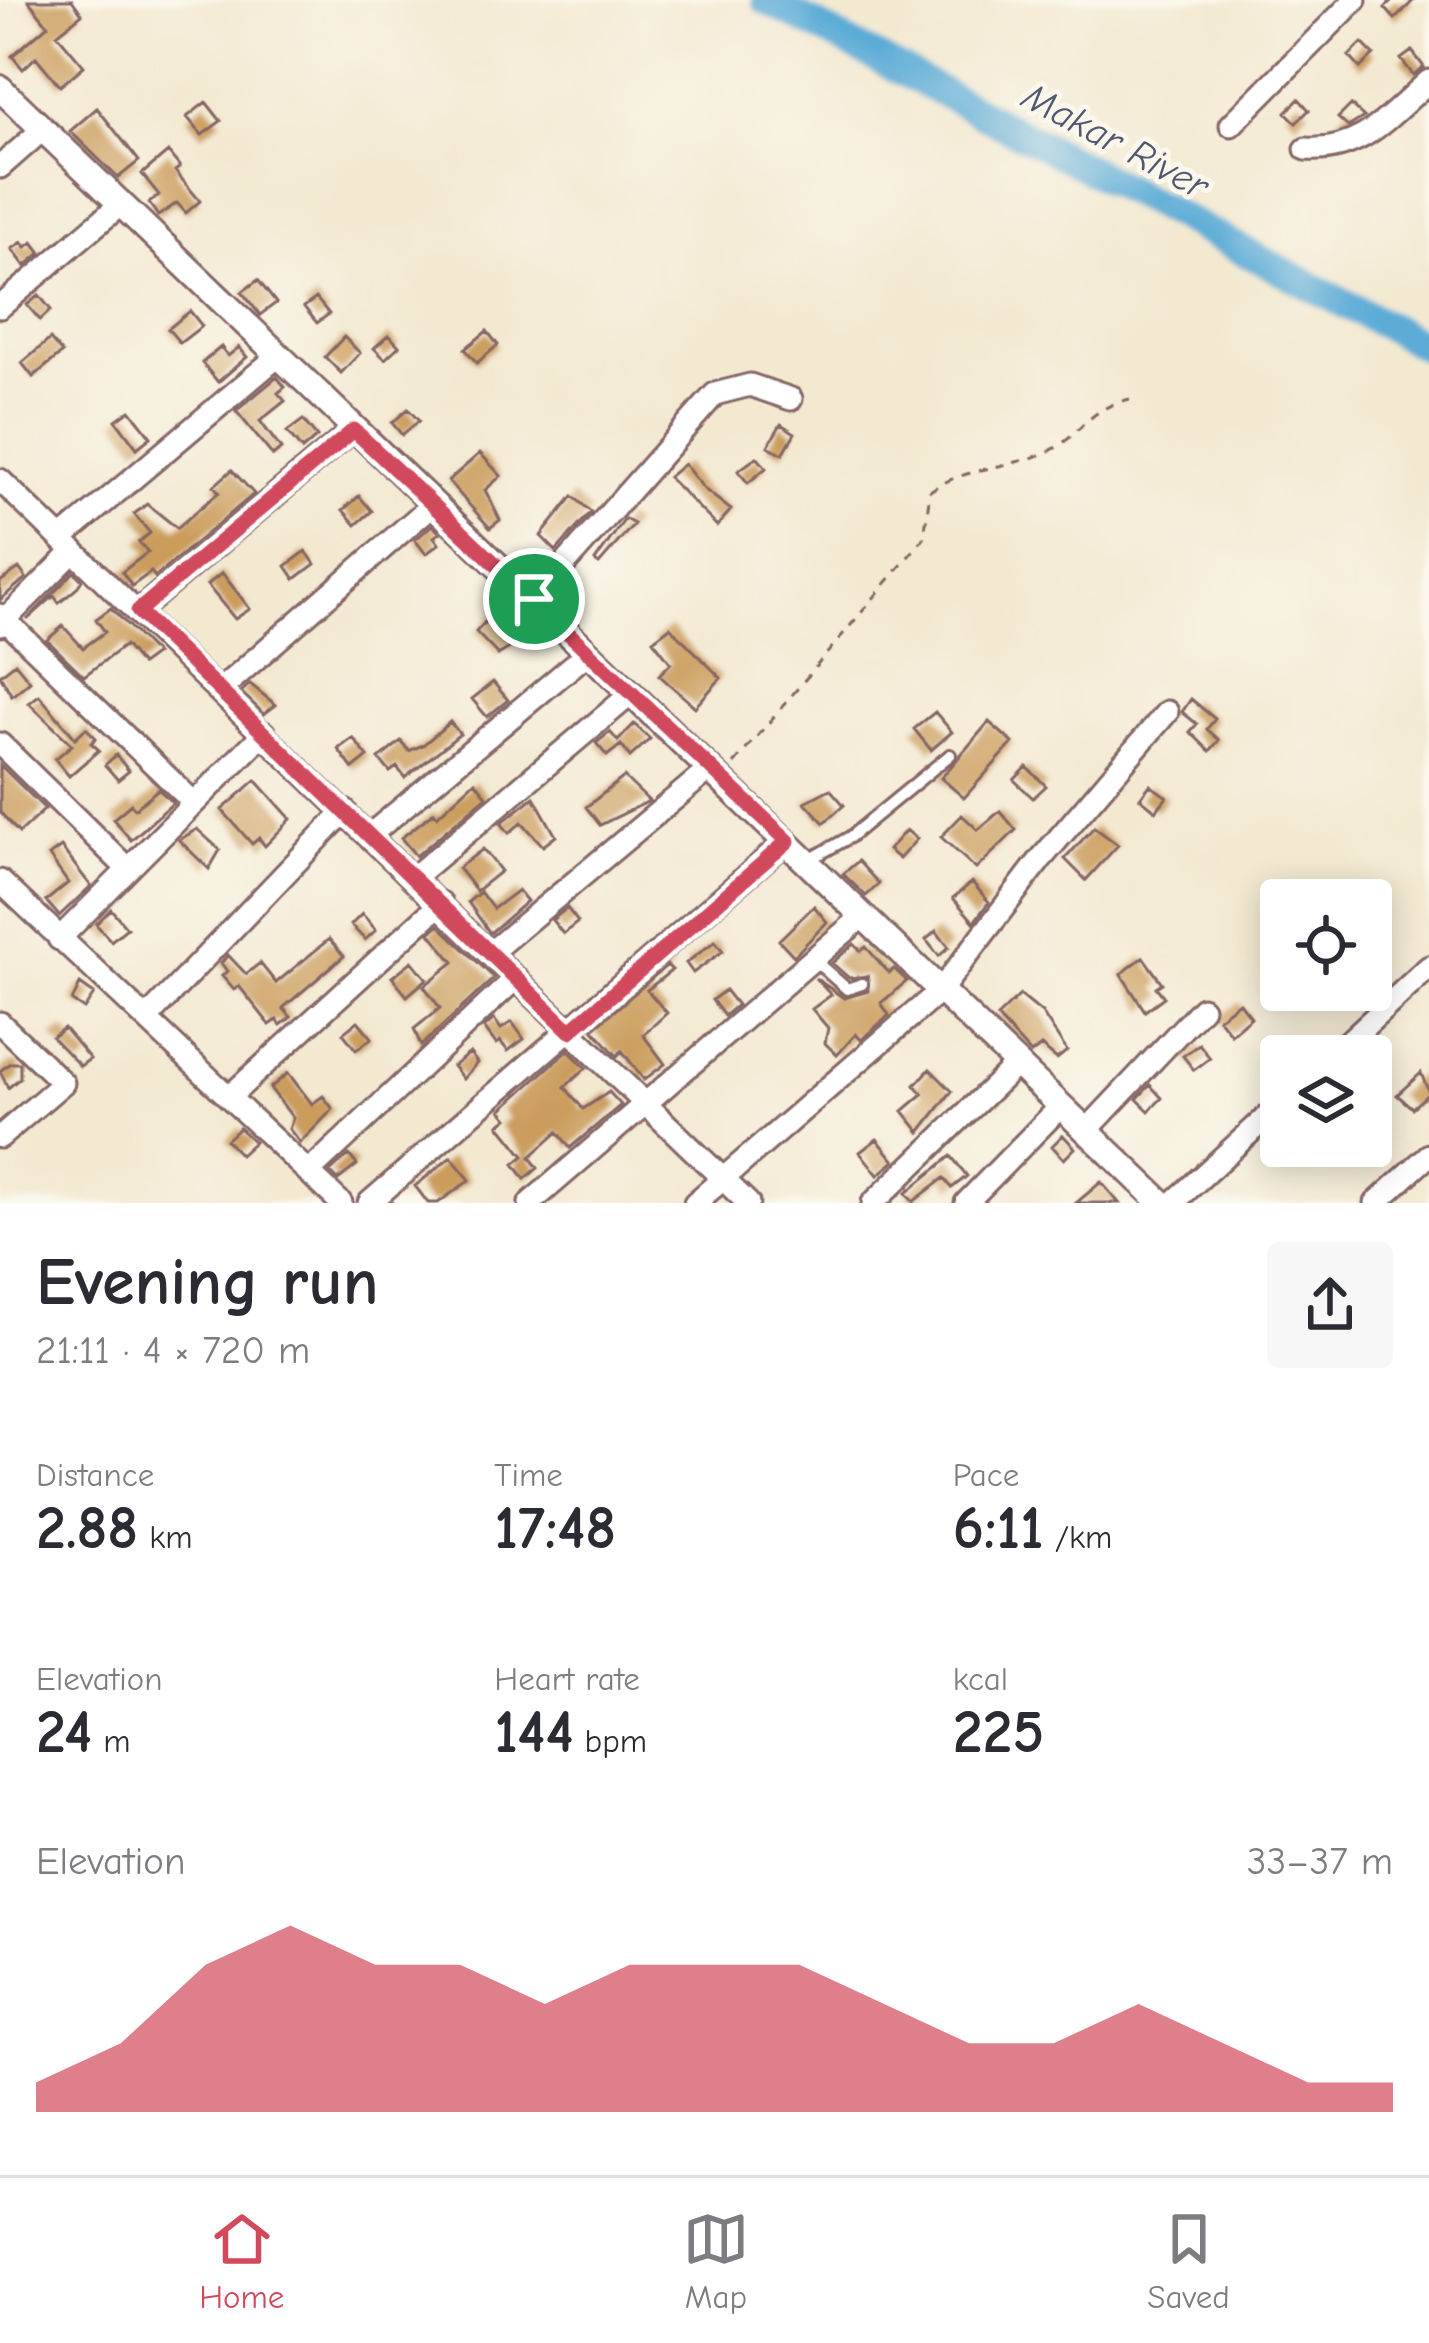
<!DOCTYPE html>
<html lang="en">
<head>
<meta charset="utf-8">
<style>
  body { margin:0; font-family:"Comic Neue",sans-serif; background:#f7f7f7; color:#2b2b33; height:100vh; display:flex; flex-direction:column; font-size:45px; white-space:nowrap }
  * { box-sizing:border-box; margin:0 }
  p { font-size:39px; color:#7c7c81 }
  .icon { flex:none; width:66px; height:66px; fill:none; stroke:currentColor; stroke-width:2; stroke-linecap:round; stroke-linejoin:round }
  .map { position:relative; height:1203px; overflow:hidden }
  .drawer { display:flex; flex-direction:column; background:#fff; flex:1 }
  .drawer>* { flex:none }
  .tools { position:absolute; left:1260px; top:879px; display:grid; gap:24px }
  .tools a { display:grid; place-items:center; width:132px; height:132px; border-radius:12px; background:#fff; box-shadow:0 6px 30px #0003; font-size:60px }
  .pin { position:absolute; display:grid; place-items:center; width:102px; height:102px; color:#fff; margin:-51px; border:6px solid #fff; border-radius:50%; box-shadow:0 3px 12px #0007 }
  .round { display:grid; place-items:center; flex:none; width:126px; height:126px; border-radius:12px; background:#f7f7f7 }
  .head { display:flex; align-items:center; justify-content:space-between; height:204px; padding:0 36px }
  h1 { font-size:66px; font-weight:600; line-height:90px }
  .stats { display:grid; grid-template-columns:repeat(3,1fr); gap:18px; height:204px; padding:12px 36px }
  .stats div { display:grid; align-content:center }
  .stats b { font-size:60px; font-weight:600 }
  .stats small { font-size:33px; font-weight:400 }
  .stats p { font-size:33px }
  .chart { height:336px; padding:24px 36px }
  .chart p { display:flex; justify-content:space-between }
  .chart svg { width:100%; height:216px; margin-top:12px; fill:#d1495b; opacity:.7 }
  .menu { display:flex; justify-content:space-around; align-items:center; height:168px; border-top:3px solid #e1e1e2; background:#fff; font-size:33px; color:#7c7c81 }
  .menu a { display:grid; justify-items:center; gap:6px }
  .menu .on { color:#d1495b }
  .map>svg:first-child { display:block }
</style>
</head>
<body>
<div class="map">
<svg width="1429" height="1203" viewBox="0 0 1429 1203">
  <rect width="100%" height="100%" fill="#fbf7ec"/>
  <filter id="ink" filterUnits="userSpaceOnUse"><feTurbulence type="fractalNoise" baseFrequency=".00833" numOctaves="2"/><feDisplacementMap in="SourceGraphic" scale="24" xChannelSelector="R" yChannelSelector="G"/><feConvolveMatrix kernelMatrix="1 2 1 2 8 2 1 2 1" color-interpolation-filters="sRGB"/></filter>
  <filter id="wash" filterUnits="userSpaceOnUse"><feTurbulence type="fractalNoise" baseFrequency=".004" numOctaves="4" result="noise"/><feDisplacementMap in="SourceGraphic" scale="48" xChannelSelector="R" yChannelSelector="G"/><feGaussianBlur stdDeviation="2.7" result="paint"/><feColorMatrix in="noise" values="0 0 0 0 0 0 0 0 0 0 0 0 0 0 0 0 0 1.4 0 .05"/><feComposite in="paint" operator="in"/></filter>
  <g filter="url(#wash)">
    <rect width="100%" height="100%" fill="#f3e9d1"/>
    <g fill="none" stroke-linecap="round" stroke-linejoin="round">
      <path stroke="#5cacd7" stroke-width="30" d="M766 0 1429 348"/>
    </g>
    <g id="blocks">
      <path fill="#cb9c5b" d="M28 0H72L82 14 57 34 84 66 60 86 36 57 23 69 12 56 48 25Z
        M1393 0H1414L1395 19 1385 8Z
        M1362 43 1374 55 1360 68 1349 56Z
        M1412 51 1424 67 1413 75 1401 59Z
        M1299 99 1309 110 1296 123 1286 112Z
        M206 102 221 121 202 135 187 117Z
        M1351 105 1364 117 1348 127 1338 118Z
        M97 108 139 161 118 178 70 131Z
        M168 152 180 167 175 171 200 201 186 213 177 203 158 216 149 203 159 195 142 174Z
        M22 242 26 247 33 242 41 253 25 266 12 249Z
        M258 280 276 303 260 315 242 292Z
        M39 295 51 310 40 320 27 305Z
        M316 298 329 314 317 323 304 307Z
        M190 311 202 326 180 343 168 329Z
        M487 331 498 345 477 363 465 349Z
        M389 335 399 346 385 359 374 348Z
        M344 337 360 353 341 373 325 357Z
        M50 339 62 353 33 377 22 363Z
        M221 347 228 356 239 347 247 357 218 382 202 363Z
        M277 377 285 387 278 393 285 401 260 421 281 449 273 456 236 411Z
        M408 409 419 421 402 435 392 423Z
        M130 410 151 437 137 448 116 420Z
        M303 420 317 437 302 450 287 432Z
        M781 424 795 433 783 454 768 446Z
        M480 453 501 476 485 490 500 520 490 528 448 481Z
        M757 457 766 468 748 483 738 471Z
        M684 464 704 489 731 510 717 526 668 477Z
        M232 470 254 494 155 577 151 572 132 586 122 572 148 552 139 542 150 533 134 514 147 504 177 528 219 492 214 486Z
        M359 496 372 511 356 525 343 510Z
        M573 496 591 512 556 551 541 536Z
        M625 519 634 524 599 564 595 561Z
        M432 525 440 533 434 537 439 544 426 554 415 540Z
        M306 551 315 564 295 579 286 566Z
        M19 568 26 578 0 600V582Z
        M74 572 82 580 76 589 59 603 54 596 27 620Z
        M222 573 250 609 235 619 207 585Z
        M507 598 522 614 509 626 520 641 498 655 476 632Z
        M111 608 156 654 141 665 125 645 84 676 47 640 63 626 83 648 105 632 96 619Z
        M670 627 721 678 695 707 659 675 671 663 653 640Z
        M15 663 30 681 12 696 0 675Z
        M493 682 508 700 487 717 472 699Z
        M250 684 276 705 264 714 241 692Z
        M39 695 75 738 86 728 96 738 91 743 99 750 69 776 55 759 72 745 29 703Z
        M1191 699 1215 719 1207 729 1219 740 1210 751 1190 732 1197 724 1182 712Z
        M935 712 952 732 931 750 914 729Z
        M450 722 460 734 405 778 397 767 390 772 379 759 401 741 409 751 423 745Z
        M989 722 1013 743 964 798 941 778Z
        M634 724 650 739 630 757 621 745 607 756 596 743 610 732 618 741Z
        M353 738 368 757 353 769 338 749Z
        M116 755 129 771 118 780 105 765Z
        M0 765 45 809 19 833 0 812Z
        M1027 767 1046 786 1033 798 1014 780Z
        M624 777 649 801 600 825 586 807Z
        M256 780 291 819 265 846 259 838 252 844 222 810Z
        M475 781 487 796 416 856 401 838 434 812 437 816Z
        M1150 785 1167 797 1156 811 1140 798Z
        M158 789 173 803 131 840 113 819 131 804 135 809Z
        M830 789 844 805 824 823 805 802Z
        M534 797 556 836 543 846 522 822 509 833 501 823Z
        M1000 811 1016 830 976 869 941 837 962 815 978 830Z
        M1094 827 1118 845 1086 880 1065 859Z
        M197 829 220 850 209 869 179 840Z
        M906 830 917 839 899 859 888 850Z
        M61 847 91 886 59 916 46 901 68 883 49 856Z
        M483 849 501 871 476 891 458 868Z
        M858 861 879 884 866 896 843 874Z
        M972 882 989 902 974 922 953 898Z
        M518 890 527 901 490 933 468 902 480 892 493 909Z
        M814 906 827 922 794 956 779 940Z
        M567 908 578 922 563 934 552 920Z
        M111 909 127 928 111 941 96 924Z
        M362 914 376 930 365 940 351 925Z
        M439 925 494 978 421 1046 414 1029 440 1008 424 986 454 962 430 933Z
        M936 931 949 947 939 956 926 940Z
        M329 939 344 956 283 1008 291 1017 281 1025 277 1020 270 1025 239 986 234 990 222 976 227 971 221 963 228 955 246 974 260 963 276 983Z
        M715 941 723 951 693 973 686 963Z
        M854 944 861 951 866 947 889 973 894 969 907 981 881 1003 889 1015 861 1040 856 1034 837 1055 825 1043 828 1028 812 1009 831 995 815 978 844 998 868 991V976L849 978 832 963Z
        M1143 957 1162 983 1156 987 1164 997 1145 1011 1121 974Z
        M412 961 427 979 407 996 392 977Z
        M667 965 672 970 647 990 667 1013 643 1035 665 1064 644 1080 622 1051 617 1056 593 1029Z
        M80 984 94 994 84 1009 72 1001Z
        M725 990 737 1005 724 1016 712 1000Z
        M1020 995 1042 1013 1067 1051 1057 1059 1041 1046 1031 1054 997 1017Z
        M1239 1002 1251 1017 1231 1034 1218 1018Z
        M494 1019 501 1029 512 1022 524 1039 508 1051 500 1041 496 1044 484 1028Z
        M358 1021 372 1038 356 1050 343 1033Z
        M64 1028 90 1059 80 1066 52 1037Z
        M1199 1044 1210 1058 1194 1070 1183 1056Z
        M568 1050 586 1068 565 1087 583 1109 609 1092 621 1105 570 1148 558 1132 530 1157 538 1168 525 1179 514 1164 524 1156 499 1125 508 1118 501 1110Z
        M470 1053 477 1063 463 1079 453 1066Z
        M10 1063H20V1078L8 1088 0 1071Z
        M930 1069 952 1091 920 1132 903 1111 923 1094 915 1085Z
        M288 1073 312 1104 323 1096 333 1109 300 1143 289 1129 293 1118 270 1088Z
        M1421 1073 1429 1093 1412 1108 1397 1095Z
        M1150 1085 1162 1098 1149 1111 1137 1099Z
        M239 1128 254 1142 240 1155 226 1140Z
        M1063 1135 1075 1148 1064 1159 1052 1146Z
        M877 1139 895 1161 878 1175 860 1152Z
        M349 1155 357 1165 338 1180 330 1172Z
        M951 1156 967 1176 952 1188 944 1178 913 1202 906 1193Z
        M451 1157 470 1180 438 1203H428L415 1186Z
        M1101 1182 1119 1203H1076Z"/>
    </g>
  </g>
  <g filter="url(#ink)">
    <use href="#blocks" fill-opacity="0" stroke="#856665" stroke-width="3"/>
    <g fill="none" stroke-linecap="round" stroke-linejoin="round">
      <g stroke="#856665" stroke-width="16">
        <path id="service" d="M809 860 850 837 950 755
          M815 961 847 989 862 984"/>
      </g>
      <g stroke="#856665" stroke-width="27">
        <path id="minor" d="M1231 125 1355 0
          M1306 149C1361 153 1389 116 1429 81
          M0 167 41 131
          M0 307 121 204
          M0 480 748 1203
          M61 539 277 357
          M534 599 715 394 750 385 791 399
          M138 611 354 429
          M0 615 194 803
          M0 625 74 551
          M219 691 432 505
          M0 744 128 869
          M370 835 589 652
          M414 877 631 694
          M0 881 341 1203
          M59 939 264 733
          M491 952 710 769
          M146 1019 345 811
          M0 1023 63 1083 0 1137
          M1333 1056 1429 967
          M229 1097 441 903
          M1087 1130 1202 1008
          M310 1171 516 978
          M369 1203 787 841
          M530 1203 862 917
          M695 1203 940 991 1040 860 1167 712
          M873 1203 1018 1063
          M966 1203 1060 1107
          M1173 1203 1281 1104
          M1376 1203 1429 1155"/>
      </g>
      <g stroke="#856665" stroke-width="30">
        <path id="tertiary" d="M0 88 1162 1203"/>
      </g>
      <path stroke="#856665" stroke-width="3" stroke-dasharray="9 9" stroke-linecap="butt" d="M734 764 924 538 930 491C962 468 1009 468 1045 453 1080 439 1083 410 1130 399"/>
      <use href="#service" stroke="#fff" stroke-width="10"/>
      <use href="#minor" stroke="#fff" stroke-width="21"/>
      <use href="#tertiary" stroke="#fff" stroke-width="24"/>
    </g>
  </g>
  <g fill="none" stroke-linecap="round" stroke-linejoin="round" filter="url(#ink)">
    <g stroke="#fff" stroke-width="24">
      <path id="route" d="M354 430 788 841 570 1031 138 611Z"/>
    </g>
    <use href="#route" stroke="#d1495b" stroke-width="15"/>
  </g>
  <g text-anchor="middle" stroke-width="10" stroke-linejoin="round" paint-order="stroke">
    <g font-size="39" font-style="italic" fill="#515770" stroke="#fbf7ec">
      <text transform="translate(1116 140) rotate(28)" y="14">Makar River</text>
    </g>
  </g>
</svg>
<div class="tools">
<a><svg class="icon" aria-label="locate" viewBox="0 0 24 24"><circle cx="12" cy="12" r="6"/><path d="M12 2v4M12 18v4M2 12h4M18 12h4"/></svg></a>
<a><svg class="icon" aria-label="layers" viewBox="0 0 24 24"><path d="M12 4l9 5-9 5-9-5zM3 14l9 5 9-5"/></svg></a>
</div>
<div class="pin" style="left:534px;top:599px;background:#1e9e55"><svg class="icon" aria-label="arrive" viewBox="0 0 24 24"><path d="M6 21V4h12l-3 4 3 4H6"/></svg></div>
</div>
<section class="drawer">
<div class="head"><div><h1>Evening run</h1><p>21:11 · 4 × 720 m</p></div><a class="round"><svg class="icon" aria-label="share" viewBox="0 0 24 24"><path d="M12 15V3M7 8l5-5 5 5M5 13v7h14v-7"/></svg></a></div>
<div class="stats">
<div><p>Distance</p><b>2.88<small> km</small></b></div>
<div><p>Time</p><b>17:48</b></div>
<div><p>Pace</p><b>6:11<small> /km</small></b></div>
</div>
<div class="stats">
<div><p>Elevation</p><b>24<small> m</small></b></div>
<div><p>Heart rate</p><b>144<small> bpm</small></b></div>
<div><p>kcal</p><b>225</b></div>
</div>
<div class="chart"><p><span>Elevation</span>33–37 m</p>
<svg viewBox="0 0 160 44" preserveAspectRatio="none"><path d="M0 44V38L10 30L20 14L30 6L40 14L50 14L60 22L70 14L80 14L90 14L100 22L110 30L120 30L130 22L140 30L150 38L160 38V44z"/></svg>
</div>
</section>
<nav class="menu">
<a class="on"><svg class="icon" aria-label="home" viewBox="0 0 24 24"><path d="M3 11l9-7 9 7M6 9v11h12V9"/></svg>Home</a>
<a><svg class="icon" aria-label="map" viewBox="0 0 24 24"><path d="M3 6l6-2 6 2 6-2v14l-6 2-6-2-6 2zM9 4v14M15 6v14"/></svg>Map</a>
<a><svg class="icon" aria-label="saved" viewBox="0 0 24 24"><path d="M7 4h10v16l-5-4-5 4z"/></svg>Saved</a>
</nav>
</body>
</html>
